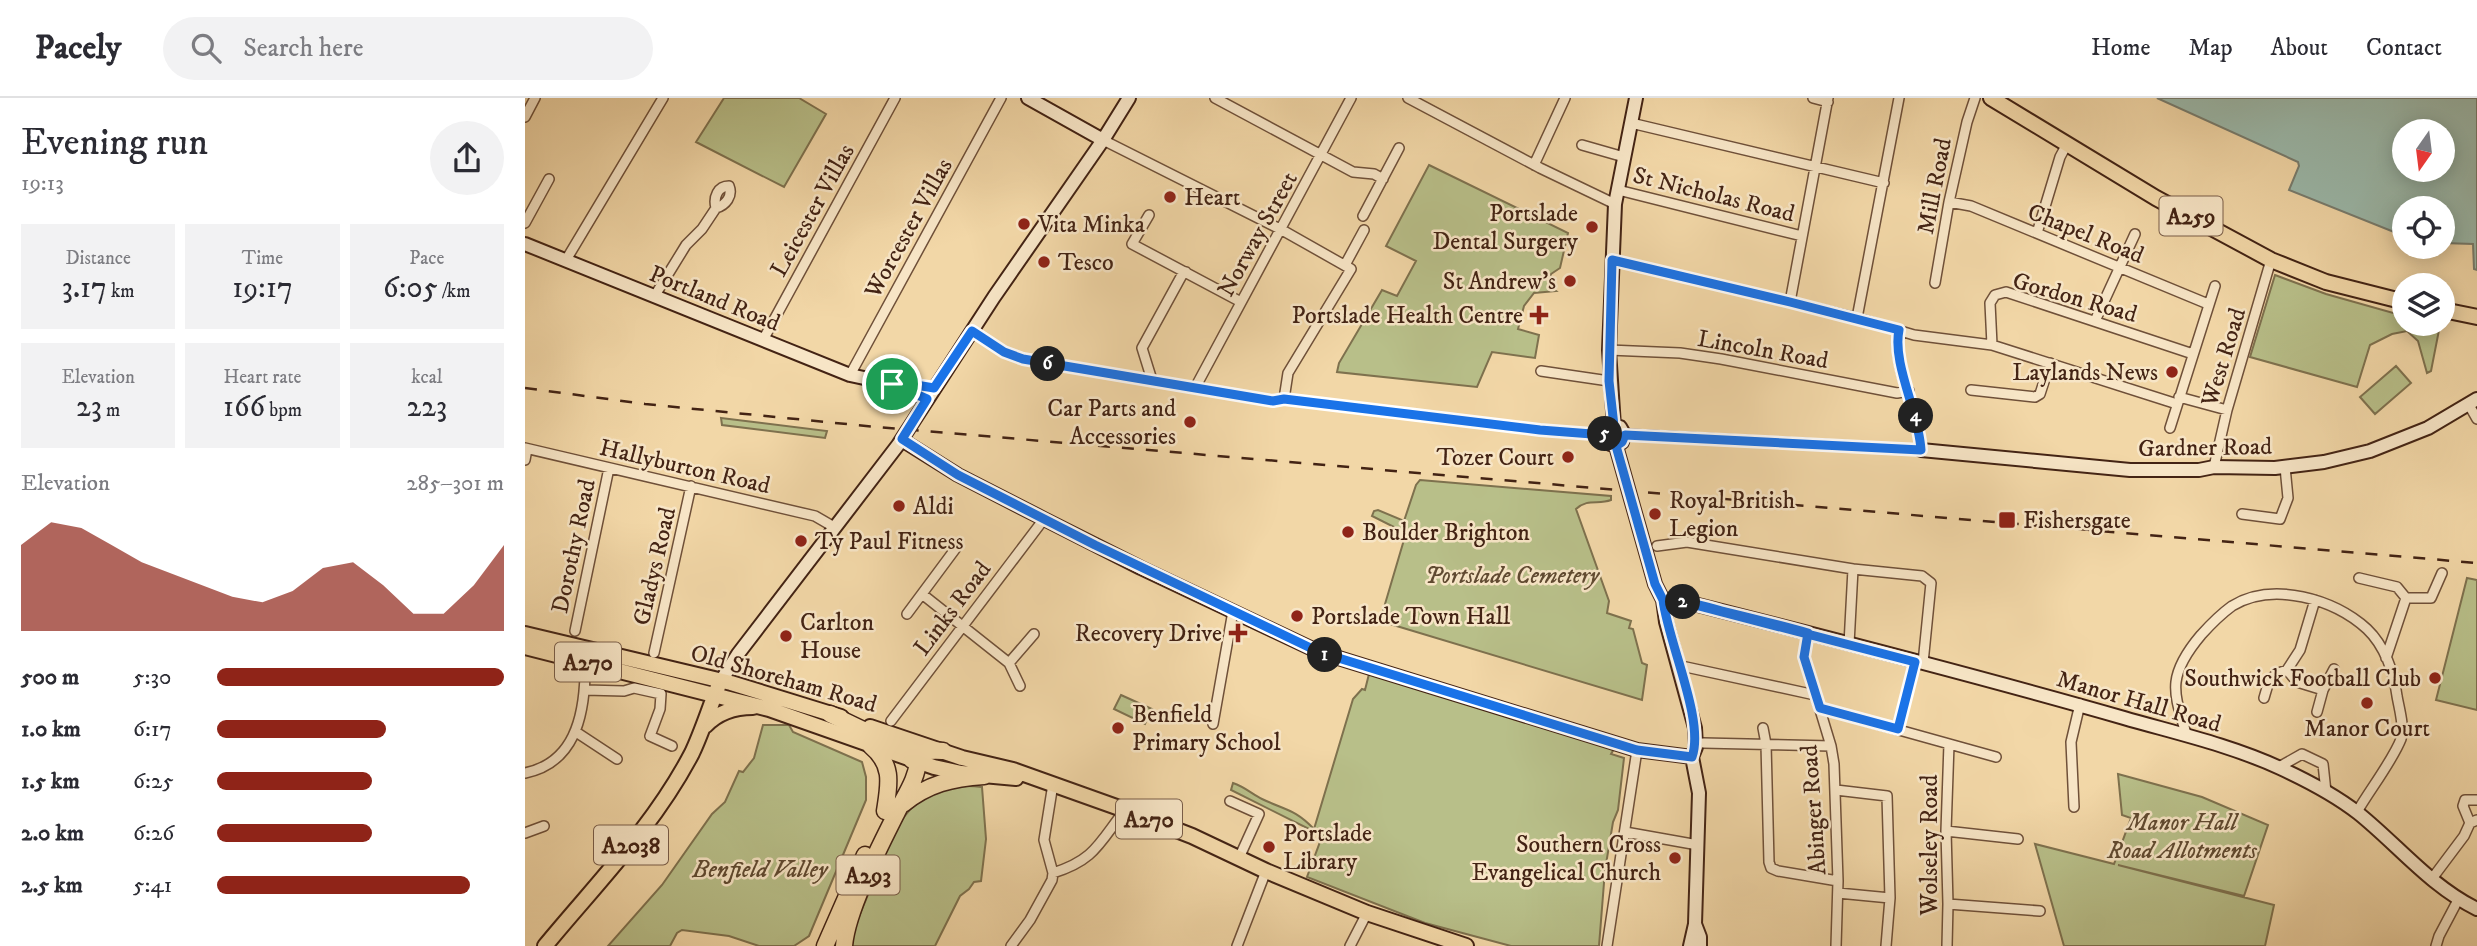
<!DOCTYPE html>
<html lang="en">
<head>
<meta charset="utf-8">
<style>
  body { margin:0; font-family:"IM FELL DW Pica",serif; background:#f2f2f3; color:#2b2b33; height:100vh; display:flex; flex-direction:column; font-size:26px; white-space:nowrap }
  * { box-sizing:border-box; margin:0 }
  p { font-size:23px; color:#7c7c81 }
  .icon { flex:none; width:38px; height:38px; fill:none; stroke:currentColor; stroke-width:2; stroke-linecap:round; stroke-linejoin:round }
  .map { position:relative; flex:1; overflow:hidden }
  .details { display:flex; flex-direction:column; background:#fff; width:525px }
  .details>* { flex:none }
  .needle { width:46px; rotate:194deg }
  .buttons { position:absolute; left:1867px; top:21px; display:grid; gap:14px }
  .buttons a { display:grid; place-items:center; width:63px; height:63px; border-radius:50%; background:#fff; box-shadow:0 4px 18px #0003; font-size:35px }
  .pin { position:absolute; display:grid; place-items:center; width:60px; height:60px; color:#fff; margin:-30px; border:4px solid #fff; border-radius:50%; box-shadow:0 2px 7px #0007 }
  .km { position:absolute; width:35px; height:35px; margin:-18px; border-radius:50%; background:#222; color:#fff; font-size:19px; line-height:35px; text-align:center }
  .round { display:grid; place-items:center; flex:none; width:74px; height:74px; border-radius:37px; background:#f2f2f3 }
  .headline { display:flex; align-items:center; justify-content:space-between; height:119px; padding:0 21px }
  h1 { font-size:38px; font-weight:600; line-height:52px }
  .metrics { display:grid; grid-template-columns:repeat(3,1fr); gap:10px; height:119px; padding:7px 21px }
  .metrics div { display:grid; align-content:center; border-radius:0px; background:#f2f2f3; text-align:center }
  .metrics b { font-size:30px; font-weight:600 }
  .metrics small { font-size:19px; font-weight:400 }
  .metrics p { font-size:19px }
  .chart { height:196px; padding:14px 21px }
  .chart p { display:flex; justify-content:space-between }
  .chart svg { width:100%; height:126px; margin-top:7px; fill:#8f2418; opacity:.7 }
  ul { padding:0 21px; list-style:none; font-size:23px }
  li { display:grid; grid-template-columns:112px 84px 1fr; align-items:center; height:52px }
  li i { height:18px; border-radius:9px; background:#8f2418 }
  header { display:flex; align-items:center; gap:42px; box-sizing:border-box; height:98px; padding:0 35px; background:#fff; border-bottom:2px solid #e1e1e2 }
  header strong { font-size:33px }
  nav { display:flex; gap:38px; margin-inline-start:auto; font-size:24px }
  .search { width:490px; height:63px; background:#f2f2f3; display:flex; align-items:center; gap:18px; box-sizing:border-box; padding:0 24px; border-radius:38px; color:#7c7c81; font-size:26px }
  main { display:flex; flex:1; min-height:0 }
  .map>svg:first-child { display:block }
</style>
</head>
<body>
<header>
<strong>Pacely</strong>
<div class="search"><svg class="icon" aria-label="search" viewBox="0 0 24 24"><circle cx="10" cy="10" r="6"/><path d="M15 15l6 6"/></svg>Search here</div>
<nav><a>Home</a><a>Map</a><a>About</a><a>Contact</a></nav>
</header>
<main>
<section class="details">
<div class="headline"><div><h1>Evening run</h1><p>19:13</p></div><a class="round"><svg class="icon" aria-label="share" viewBox="0 0 24 24"><path d="M12 15V3M7 8l5-5 5 5M5 13v7h14v-7"/></svg></a></div>
<div class="metrics">
<div><p>Distance</p><b>3.17<small> km</small></b></div>
<div><p>Time</p><b>19:17</b></div>
<div><p>Pace</p><b>6:05<small> /km</small></b></div>
</div>
<div class="metrics">
<div><p>Elevation</p><b>23<small> m</small></b></div>
<div><p>Heart rate</p><b>166<small> bpm</small></b></div>
<div><p>kcal</p><b>223</b></div>
</div>
<div class="chart"><p><span>Elevation</span>285–301 m</p>
<svg viewBox="0 0 160 44" preserveAspectRatio="none"><path d="M0 44V14L10 6L20 8L30 14L40 20L50 24L60 28L70 32L80 34L90 30L100 22L110 20L120 28L130 38L140 38L150 28L160 14V44z"/></svg>
</div>
<ul>
<li><b>500 m</b>5:30<i style="width:100%"></i></li>
<li><b>1.0 km</b>6:17<i style="width:59%"></i></li>
<li><b>1.5 km</b>6:25<i style="width:54%"></i></li>
<li><b>2.0 km</b>6:26<i style="width:54%"></i></li>
<li><b>2.5 km</b>5:41<i style="width:88%"></i></li>
</ul>
</section>
<div class="map">
<svg width="1952" height="848" viewBox="0 0 1952 848">
  <rect width="100%" height="100%" fill="#f2d7a7"/>
  <filter id="stains"><feTurbulence type="fractalNoise" baseFrequency=".00286" numOctaves="4"/><feColorMatrix values="0 0 0 0 .2 0 0 0 0 .09 0 0 0 0 .02 0 0 0 .5 -.17"/></filter>
  <radialGradient id="worn" r=".72"><stop offset=".6" stop-color="#630" stop-opacity="0"/><stop offset="1" stop-color="#630" stop-opacity=".3"/></radialGradient>
  <path fill="#b8bf89" stroke="#7e714e" stroke-width="2" d="M199 0H274L301 16 259 89 171 44Z
    M904 67 1043 135 1035 170 1026 176 1024 188 1031 193 1009 195 999 208 993 231 1014 237 1010 260 967 254 952 289 812 274 814 265 857 192 872 198 891 163 861 148Z
    M1750 177 1801 196 1879 218 1880 226 1915 227 1906 273 1902 275 1893 243 1882 233 1867 236 1845 247 1832 289 1725 259Z
    M1871 268 1886 285 1850 316 1835 299Z
    M196 320 302 333 300 340 197 327Z
    M895 382 1086 398V402C1073 407 1063 400 1051 411L1084 503 1082 515 1106 523 1104 530 1108 531 1117 565 1122 567 1117 602 855 523 881 435 847 418 849 413 853 412 879 423 891 387Z
    M1942 480 1952 482V612L1911 602Z
    M844 576 1059 641 1089 651 1086 656 1099 660 1093 712 1088 724 1080 772 1074 848H986L900 825 782 779 799 733 794 736 706 692 708 685C720 689 727 696 737 701 760 712 770 711 789 731L828 601 837 591 840 592Z
    M596 597 627 611 620 626 589 611Z
    M238 627H264L268 634 337 664 341 679V702L284 838 269 848H234L204 838 157 832 152 835 145 848H83L137 787 187 716 200 704 214 673 218 674 229 660Z
    M1593 676 1677 699 1743 727 1719 798 1593 767 1749 807 1740 848H1539L1510 746 1589 766 1606 720 1597 717Z
    M457 689 461 741 456 783 449 784 444 791 435 798 410 848H324C329 828 339 807 347 787 368 732 385 680 457 689Z"/>
  <path fill="#9bb9ab" stroke="#787d6f" stroke-width="2" fill-rule="evenodd" d="M1632 0H1952V172L1949 171 1948 146 1918 145V110H1880L1879 138 1764 92 1774 68 1773 64ZM1918 33V72H1880V33Z"/>
  <g fill="none" stroke-linecap="round" stroke-linejoin="round">
    <g stroke="#6f5039" stroke-width="12">
      <path id="street" d="M690 0 828 74 849 76 858 81
        M883 0 1015 70 1090 106
        M1288 0 1303 4
        M0 19 10 0
        M1106 25 1359 85
        M578 42 757 132 826 171 763 275 759 301
        M1057 47 1099 59
        M1009 67 1040 0
        M1093 92 1277 138
        M1424 104 1446 108 1683 206
        M624 117 607 146 716 204
        M838 118 874 50
        M0 125 24 81
        M1512 135 1535 59 1542 46
        M41 162 138 0
        M1087 162 1332 220 1389 237 1467 247 1652 306
        M820 167 839 132
        M1410 185 1424 104 1442 24 1450 0
        M129 199 161 147 177 131 191 110C188 99 193 88 204 88 208 98 201 107 191 110
        M1265 204 1303 0
        M1332 220 1374 0
        M1570 223 1610 136
        M447 233 479 254 498 261 748 303 759 301 1015 332 1080 337
        M238 242 370 0
        M1467 247 1465 205 1470 197 1481 194 1668 256
        M1084 252 1155 255 1196 261 1372 295 1384 293
        M1016 273 1084 283
        M325 277 476 0
        M627 282 617 250 657 177 661 174
        M670 290 826 0
        M1446 292 1510 299 1515 296 1525 265
        M1654 299 1702 312
        M1944 307 1952 321
        M1645 330 1690 188
        M1099 336 1396 352C1394 314 1366 267 1374 232
        M0 350 290 418 309 429
        M0 362 2 351
        M1689 369 1702 312 1746 162
        M1717 416 1755 421 1763 400 1760 369
        M1132 448 1162 444 1328 471
        M1834 480 1872 489 1881 500H1906L1917 475
        M397 496 484 565 495 588
        M1790 502 1775 552 1762 572 1772 584 1798 592 1792 614
        M382 516 431 450
        M50 533 84 370
        M1283 535 1279 559 1306 648 1309 666 1313 783 1311 848
        M1324 546 1328 471 1397 478 1406 485 1398 565
        M129 555 166 388
        M1861 560 1881 500
        M484 565 509 536
        M1161 569 1290 597
        M60 592 99 593 109 590 136 596 135 611 125 638 147 648
        M1798 592 1809 571
        M1739 600C1744 583 1744 577 1762 572
        M1295 610 1471 659
        M366 623 519 421
        M688 626 708 513
        M1238 630 1241 646 1244 764 1246 770 1253 773 1313 783
        M1373 631 1390 563
        M51 634 92 661
        M1661 636C1657 620 1649 601 1651 584 1653 567 1665 550 1676 537 1685 527 1696 516 1707 508 1748 483 1809 501 1842 531 1860 548 1869 575 1872 598 1874 610 1880 630 1876 641 1868 662 1844 693 1832 714
        M1178 645 1306 648
        M1754 669 1777 656 1798 666 1801 694
        M0 675C49 665 59 619 60 576
        M1311 692 1362 698 1365 800 1361 848
        M705 703 734 716 714 760
        M1549 709 1546 644 1555 606
        M1945 725 1938 708 1940 702H1952
        M1421 733 1493 741
        M1100 734 1173 747
        M0 735 19 728
        M528 775C570 762 574 745 600 712
        M1906 782 1939 738 1945 725 1952 722
        M1313 795 1365 800
        M1423 806 1515 813
        M486 848 505 822 527 782 528 775 519 742 528 686
        M712 848 741 773
        M825 848 842 815
        M1082 848 1112 652
        M1422 848 1423 806 1421 733 1424 646
        M1911 848 1914 838 1933 802"/>
    </g>
    <g stroke="#432314" stroke-width="16">
      <path id="secondary" d="M503 0 578 42
        M0 146 325 277 367 286 402 301
        M1089 328 1084 252 1090 106 1111 0
        M1089 328 1080 333V340L1085 346 1091 348
        M1089 328 1095 329 1099 336 1097 344 1091 348
        M377 342 433 377 519 421 616 470 794 554 1112 652 1167 659
        M1091 348 1130 486 1138 502 1141 524 1170 630 1171 649 1167 659 1174 695 1170 826 1175 839V848
        M1396 352 1605 372H1674L1689 369 1750 370 1799 364 1845 353 1903 330 1952 301
        M1138 502H1151L1169 506C1312 542 1456 579 1599 620 1651 635 1705 647 1755 670 1781 682 1810 697 1833 715 1873 747 1905 788 1952 811
        M196 583 213 556 373 347 469 199 578 42 604 0
        M1165 848 1170 826"/>
    </g>
    <g stroke="#432314" stroke-width="18">
      <path id="primary" d="M1466 0 1631 100 1746 162 1801 184 1880 204
        M1918 212 1952 219
        M0 536 206 585 316 619
        M0 549 244 611 409 669 436 675 491 680
        M180 628C193 614 209 609 228 609
        M345 629 437 660 488 672 600 712 667 738 741 773 842 815 941 848
        M20 848C72 785 129 728 167 655 177 634 184 611 193 589"/>
    </g>
    <g stroke="#432314" stroke-width="19">
      <path id="highway" d="M305 616 361 643 388 652 393 661C393 680 379 699 371 716 354 750 322 812 319 848
        M346 648C369 667 364 687 360 713
        M387 662C394 652 407 652 418 653
        M378 706C403 686 427 680 459 678
        M300 848 340 757"/>
    </g>
    <use href="#street" stroke="#f7e5c6" stroke-width="9"/>
    <use href="#secondary" stroke="#f7e5c6" stroke-width="12"/>
    <use href="#primary" stroke="#f2d7a7" stroke-width="14"/>
    <use href="#highway" stroke="#f2d7a7" stroke-width="16"/>
    <path stroke="#432314" stroke-width="2.5" stroke-dasharray="12 12" stroke-linecap="butt" d="M0 290 120 306 341 328 1952 465"/>
  </g>
  <g fill="none" stroke-linecap="round" stroke-linejoin="round">
    <g stroke="#fff" stroke-width="14">
      <path id="route" d="M367 286 402 301 377 341 433 377 570 447 794 554 1112 652 1167 659C1180 623 1143 544 1138 502H1151L1390 564 1373 631 1295 610 1279 559 1283 535C1255 527 1226 520 1197 513 1178 508 1158 502 1138 502L1130 486 1091 348 1097 344 1100 337 1396 352C1394 314 1367 266 1374 232L1265 204 1087 162 1084 283 1089 328 1083 331 1080 337 1015 332 759 301 748 303 498 261 479 254 447 233 409 290 379 285 367 286"/>
    </g>
    <use href="#route" stroke="#1a73e8" stroke-width="9"/>
  </g>
  <g fill="#8f2418" stroke="#f7e5c6" stroke-width="2.5">
    <circle cx="645" cy="99" r="7"/>
    <circle cx="499" cy="126" r="7"/>
    <circle cx="1067" cy="129" r="7"/>
    <circle cx="519" cy="164" r="7"/>
    <circle cx="1045" cy="183" r="7"/>
    <path d="M1010.5 206.5h7v7h7v7h-7v7h-7v-7h-7v-7h7z"/>
    <circle cx="1647" cy="274" r="7"/>
    <circle cx="665" cy="324" r="7"/>
    <circle cx="1043" cy="359" r="7"/>
    <circle cx="374" cy="408" r="7"/>
    <circle cx="1130" cy="416" r="7"/>
    <rect x="1473" y="413" width="18" height="18" rx="3.5"/>
    <circle cx="823" cy="434" r="7"/>
    <circle cx="276" cy="443" r="7"/>
    <circle cx="772" cy="518" r="7"/>
    <path d="M709.5 524.5h7v7h7v7h-7v7h-7v-7h-7v-7h7z"/>
    <circle cx="261" cy="538" r="7"/>
    <circle cx="1910" cy="580" r="7"/>
    <circle cx="1842" cy="605" r="7"/>
    <circle cx="593" cy="630" r="7"/>
    <circle cx="744" cy="749" r="7"/>
    <circle cx="1150" cy="760" r="7"/>
  </g>
  <g text-anchor="middle" stroke-width="5" stroke-linejoin="round" paint-order="stroke">
    <g fill="#f7e5c6" stroke="#795d49" stroke-width="2">
      <rect x="1634.5" y="98.5" width="63" height="39" rx="5"/>
      <rect x="30" y="544.5" width="66" height="39" rx="5"/>
      <rect x="591" y="701.5" width="66" height="39" rx="5"/>
      <rect x="69" y="727.5" width="74" height="39" rx="5"/>
      <rect x="311.5" y="757.5" width="63" height="39" rx="5"/>
    </g>
    <g font-size="23" font-weight="bold" fill="#432314">
      <text x="1666" y="126">A259</text>
      <text x="63" y="572">A270</text>
      <text x="624" y="729">A270</text>
      <text x="106" y="755">A2038</text>
      <text x="343" y="785">A293</text>
    </g>
    <g font-size="24" fill="#432314" stroke="#f7e5c6">
      <text transform="translate(1409 88) rotate(-79)" y="8">Mill Road</text>
      <text transform="translate(1189 96) rotate(14)" y="8">St Nicholas Road</text>
      <text transform="translate(287 112) rotate(-61)" y="8">Leicester Villas</text>
      <text transform="translate(383 130) rotate(-61)" y="8">Worcester Villas</text>
      <text transform="translate(1561 135) rotate(22)" y="8">Chapel Road</text>
      <text transform="translate(732 136) rotate(-61)" y="8">Norway Street</text>
      <text transform="translate(1550 199) rotate(16)" y="8">Gordon Road</text>
      <text transform="translate(190 200) rotate(22)" y="8">Portland Road</text>
      <text transform="translate(1238 251) rotate(10)" y="8">Lincoln Road</text>
      <text transform="translate(1698 259) rotate(-73)" y="8">West Road</text>
      <text transform="translate(1680 349) rotate(-1)" y="8">Gardner Road</text>
      <text transform="translate(160 368) rotate(13)" y="8">Hallyburton Road</text>
      <text transform="translate(48 448) rotate(-78)" y="8">Dorothy Road</text>
      <text transform="translate(129 468) rotate(-77)" y="8">Gladys Road</text>
      <text transform="translate(427 510) rotate(-53)" y="8">Links Road</text>
      <text transform="translate(259 580) rotate(16)" y="8">Old Shoreham Road</text>
      <text transform="translate(1614 603) rotate(16)" y="8">Manor Hall Road</text>
      <text transform="translate(1288 712) rotate(-94)" y="8">Abinger Road</text>
      <text transform="translate(1404 747) rotate(-90)" y="8">Wolseley Road</text>
    </g>
    <g font-size="24" fill="#432314" stroke="#f7e5c6" text-anchor="start">
      <text x="659" y="107">Heart</text>
      <text x="1053" y="123" text-anchor="end">Portslade<tspan x="1053" dy="28">Dental Surgery</tspan></text>
      <text x="513" y="134">Vita Minka</text>
      <text x="533" y="172">Tesco</text>
      <text x="1031" y="191" text-anchor="end">St Andrew's</text>
      <text x="998" y="225" text-anchor="end">Portslade Health Centre</text>
      <text x="1633" y="282" text-anchor="end">Laylands News</text>
      <text x="651" y="318" text-anchor="end">Car Parts and<tspan x="651" dy="28">Accessories</tspan></text>
      <text x="1029" y="367" text-anchor="end">Tozer Court</text>
      <text x="1144" y="410">Royal British<tspan x="1144" dy="28">Legion</tspan></text>
      <text x="388" y="416">Aldi</text>
      <text x="1498" y="430">Fishersgate</text>
      <text x="837" y="442">Boulder Brighton</text>
      <text x="290" y="451">Ty Paul Fitness</text>
      <text x="786" y="526">Portslade Town Hall</text>
      <text x="275" y="532">Carlton<tspan x="275" dy="28">House</tspan></text>
      <text x="697" y="543" text-anchor="end">Recovery Drive</text>
      <text x="1896" y="588" text-anchor="end">Southwick Football Club</text>
      <text x="607" y="624">Benfield<tspan x="607" dy="28">Primary School</tspan></text>
      <text x="1842" y="638" text-anchor="middle">Manor Court</text>
      <text x="758" y="743">Portslade<tspan x="758" dy="28">Library</tspan></text>
      <text x="1136" y="754" text-anchor="end">Southern Cross<tspan x="1136" dy="28">Evangelical Church</tspan></text>
    </g>
    <g font-size="24" font-style="italic" fill="#604a31" stroke="#f7e5c6">
      <text x="987" y="485">Portslade Cemetery</text>
      <text x="1657" y="732">Manor Hall<tspan x="1657" dy="28">Road Allotments</tspan></text>
      <text x="235" y="779">Benfield Valley</text>
    </g>
  </g>
  <rect width="100%" height="100%" filter="url(#stains)"/>
  <rect width="100%" height="100%" fill="url(#worn)"/>
</svg>
<div class="buttons">
<a><svg class="needle" viewBox="-14 -14 28 28"><path d="M0-13l5 13h-10z" fill="#e53935"/><path d="M0 13l5-13h-10z" fill="#7c7c81"/></svg></a>
<a><svg class="icon" aria-label="locate" viewBox="0 0 24 24"><circle cx="12" cy="12" r="6"/><path d="M12 2v4M12 18v4M2 12h4M18 12h4"/></svg></a>
<a><svg class="icon" aria-label="layers" viewBox="0 0 24 24"><path d="M12 4l9 5-9 5-9-5zM3 14l9 5 9-5"/></svg></a>
</div>
<div class="pin" style="left:367px;top:286px;background:#1e9e55"><svg class="icon" aria-label="arrive" viewBox="0 0 24 24"><path d="M6 21V4h12l-3 4 3 4H6"/></svg></div>
<b class="km" style="left:800px;top:557px">1</b>
<b class="km" style="left:1158px;top:504px">2</b>
<b class="km" style="left:1391px;top:318px">4</b>
<b class="km" style="left:1080px;top:336px">5</b>
<b class="km" style="left:523px;top:266px">6</b>
</div>
</main>
</body>
</html>
